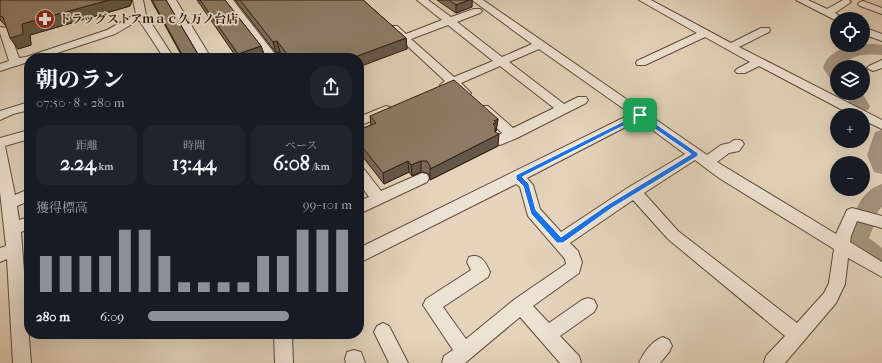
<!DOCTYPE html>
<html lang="ja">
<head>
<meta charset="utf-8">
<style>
  body { margin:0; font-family:"IM FELL French Canon","Noto Serif JP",serif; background:#20242c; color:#f1f3f6; height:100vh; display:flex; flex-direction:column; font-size:15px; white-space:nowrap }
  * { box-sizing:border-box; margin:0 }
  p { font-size:13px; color:#9ea1a6 }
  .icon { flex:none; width:22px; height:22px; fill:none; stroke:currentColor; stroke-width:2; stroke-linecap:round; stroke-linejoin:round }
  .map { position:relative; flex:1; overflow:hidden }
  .sheet { position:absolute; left:24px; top:53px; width:340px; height:286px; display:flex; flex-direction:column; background:#171b24; border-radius:16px; box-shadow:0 4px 16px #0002 }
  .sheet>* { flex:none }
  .buttons { position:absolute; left:830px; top:12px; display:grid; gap:8px }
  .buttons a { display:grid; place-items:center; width:40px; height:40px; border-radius:50%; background:#171b24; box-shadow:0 4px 16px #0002; font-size:20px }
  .pin { position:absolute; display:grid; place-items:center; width:34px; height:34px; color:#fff; margin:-17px; border-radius:8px; box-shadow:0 2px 6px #0006 }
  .round { display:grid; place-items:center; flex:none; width:42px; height:42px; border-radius:16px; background:#20242c }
  .overview { display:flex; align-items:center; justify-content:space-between; height:68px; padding:0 12px }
  h1 { font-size:22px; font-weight:800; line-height:30px }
  .stats { display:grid; grid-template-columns:repeat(3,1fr); gap:6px; height:68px; padding:4px 12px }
  .stats div { display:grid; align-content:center; border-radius:10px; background:#20242c; text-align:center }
  .stats b { font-size:20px; font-weight:800 }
  .stats small { font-size:11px; font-weight:400 }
  .stats p { font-size:11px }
  .chart { height:112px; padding:8px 12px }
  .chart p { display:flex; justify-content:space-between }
  .chart svg { width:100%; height:72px; margin-top:4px; stroke:#8c9099; stroke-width:6 }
  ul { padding:0 12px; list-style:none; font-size:13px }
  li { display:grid; grid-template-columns:64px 48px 1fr; align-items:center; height:30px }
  li i { height:10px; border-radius:5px; background:#8c9099 }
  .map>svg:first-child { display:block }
</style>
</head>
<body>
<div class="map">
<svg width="882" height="363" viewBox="0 0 882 363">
  <rect width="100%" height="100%" fill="#e4d4bc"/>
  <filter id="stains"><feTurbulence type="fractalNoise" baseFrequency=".005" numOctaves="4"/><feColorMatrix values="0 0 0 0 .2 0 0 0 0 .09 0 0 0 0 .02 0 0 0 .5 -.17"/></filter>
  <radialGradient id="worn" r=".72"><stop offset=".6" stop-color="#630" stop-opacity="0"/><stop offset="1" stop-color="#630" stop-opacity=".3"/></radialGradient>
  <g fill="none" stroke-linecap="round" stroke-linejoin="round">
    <path fill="#a69581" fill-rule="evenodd" d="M874 44 882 45V55C865 54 855 54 841 65V67H837V81L831 80 823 68C828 47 858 44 874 44Z
      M843 93H862L870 106 868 110 861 112 854 110Z
      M882 130V174L874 172 867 155 875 132Z
      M882 184V207L879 210 875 218 876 220 869 238 882 248V271C866 265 852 257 844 241 853 219 857 192 882 184Z"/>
    <g stroke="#5c4a3a" stroke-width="2">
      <path id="minor" d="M133 0H143L146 15 174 58H164L139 20 115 34 42 58H29L28 62 0 71V64L9 61 0 33V27L8 28 9 30 19 58 26 57 107 30 136 14Z
        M166 0H176L211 58H201Z
        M223 0H233L278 58H267Z
        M417 0H428L451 17 474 9H480L482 11 480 13 457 22 502 57 532 44 472 0H483L707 155 721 145 730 143C734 139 737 139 742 141L744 144 739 151 729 153 717 162 836 234 847 210 852 208 882 216V228L857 221 851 236 850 242 882 262V277L848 258 845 284 836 303 785 363H764L766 356 785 336 668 239 633 200 570 243 578 251 582 262 579 273 533 306 549 323 582 300 588 298 594 300 597 306 594 312 560 336 579 356 581 363H560L520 317 465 363H442L444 356 453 350 423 305 426 299 471 270 467 262 469 257C481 253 486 263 490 272L488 277 443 307 466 339 515 299 566 264 565 259 528 216 520 187 516 184 359 263V248L631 114 539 49 509 62 564 104 578 97H586L588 100 586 103 517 138 500 145 495 143 494 140 495 137 502 133 480 112 478 109 480 106H488L513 128 554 108 500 66 461 83 471 93 469 96H461L451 87 446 89 442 88 440 85 445 81 388 28 389 26H397L406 34 442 20ZM448 25 493 61 454 77 411 39ZM639 120 685 154 629 187 561 232 540 209 533 185 527 178ZM695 160 719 178 834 249 829 283 824 293 797 323 678 231 644 193Z
        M639 0H651L731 43 761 28H769L770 30 769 32 739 47 882 120V129L863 120V115H852L759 66 745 73H737L735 71 737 69 750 62 705 37 645 65H637L636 63 637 61 697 33Z
        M796 0H808L827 9 843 0H849L851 2 835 13 845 19H837V21Z
        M863 1 882 8V14L860 6 858 4 860 2Z
        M863 27 882 34V41L863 34Z
        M882 60V68L873 71 867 68 869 66Z
        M29 102V110L13 114 0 120V111Z
        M386 106 390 107 392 110 390 113 359 126V117Z
        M29 130V139L5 146 15 195 29 189V201L17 206 19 220 29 217V229L21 232 31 363H13L7 259 0 262V248L6 246 0 192V138Z
        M359 168 364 169 381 191 422 173 427 174 429 178 427 182 359 214V201L369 197 359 183Z
        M383 323 389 326 408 363H389L374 332 377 326Z
        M274 334H292L293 363H275Z
        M663 337 669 340 672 346 669 352 660 363H639C643 353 652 341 663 337Z
        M354 350 361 352 365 363H346L345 359 347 352Z"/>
    </g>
    <use href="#minor" fill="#ede3d3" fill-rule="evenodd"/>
  </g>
  <path fill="#796b59" stroke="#2e1c0e" d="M0 0H132L130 6 30 35 31 45 18 49 6 26 0 20Z
    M151 0H166L200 58H183Z
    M197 0H225L261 46 265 57 263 58H237Z
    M235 0H363L406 38 407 49 359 58H285L280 52 276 53Z
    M437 0H472V7L456 13Z
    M370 116 498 119 496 131H495L498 146 430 180V176L427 173 421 172 412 176 409 172 384 184 359 152V130L371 125Z"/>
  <path fill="#635749" stroke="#2e1c0e" d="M109 0H132L130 6 30 35 31 45 18 49 10 38 22 24Z
    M469 0H472V7L456 13V5Z
    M406 38 407 49 359 67V58H352Z
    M277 41 280 52 276 53 273 42Z
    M261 46 265 57 263 58H239L238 54Z
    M498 119 496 131H495L493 124 494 121Z
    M499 134 498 146 430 180V169Z
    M408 161 409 172 384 184 383 173Z
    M421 161V172L412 176 411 165Z"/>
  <path fill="#8d7c68" stroke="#2e1c0e" d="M0 0H109L22 24 23 34 10 38 3 17 0 16Z
    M152 0H166L200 58H184Z
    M200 0H225L261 46 238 54Z
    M240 0H363L406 38 352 58H290L277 41 273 42Z
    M449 0H469L456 5Z
    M454 80 498 119 494 121 496 123 493 124 495 126V132L499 134 430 169V166L427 161H421L411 165 408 161 383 173 359 143V130L376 123 370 116Z"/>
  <path fill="#1a73e8" stroke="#fff" fill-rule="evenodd" d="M640 113 698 153V156L612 208 563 243H557L531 214 523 186 516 179V175ZM639 118 691 154 607 205 561 237 536 210 529 184 522 177Z"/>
  <defs>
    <g id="pharmacy-disc" transform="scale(1)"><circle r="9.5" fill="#8f2418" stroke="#ede3d3"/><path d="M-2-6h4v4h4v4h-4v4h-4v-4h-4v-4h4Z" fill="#fff"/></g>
  </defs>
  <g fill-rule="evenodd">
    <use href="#pharmacy-disc" x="45" y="19"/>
  </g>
  <g text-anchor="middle" stroke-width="3.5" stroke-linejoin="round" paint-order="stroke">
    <g font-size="12" font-weight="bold" fill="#2e1c0e" stroke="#ede3d3" text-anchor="start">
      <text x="59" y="23">ドラッグストアｍａｃ久万ノ台店</text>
    </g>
  </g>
  <rect width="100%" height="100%" filter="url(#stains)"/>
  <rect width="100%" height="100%" fill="url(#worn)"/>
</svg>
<div class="buttons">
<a><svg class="icon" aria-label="locate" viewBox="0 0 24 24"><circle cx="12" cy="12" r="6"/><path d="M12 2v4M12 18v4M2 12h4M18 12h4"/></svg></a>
<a><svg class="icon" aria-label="layers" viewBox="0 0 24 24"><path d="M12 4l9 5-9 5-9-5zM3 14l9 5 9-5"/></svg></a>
<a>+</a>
<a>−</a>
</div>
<div class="pin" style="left:640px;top:115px;background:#1e9e55"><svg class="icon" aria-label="arrive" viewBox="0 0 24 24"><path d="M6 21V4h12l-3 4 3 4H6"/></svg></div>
<section class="sheet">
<div class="overview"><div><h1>朝のラン</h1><p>07:50 · 8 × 280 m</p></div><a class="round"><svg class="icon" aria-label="share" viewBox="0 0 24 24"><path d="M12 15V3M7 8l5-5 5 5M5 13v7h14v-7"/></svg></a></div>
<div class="stats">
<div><p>距離</p><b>2.24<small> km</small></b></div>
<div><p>時間</p><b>13:44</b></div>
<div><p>ペース</p><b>6:08<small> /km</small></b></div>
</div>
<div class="chart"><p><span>獲得標高</span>99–101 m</p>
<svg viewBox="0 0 160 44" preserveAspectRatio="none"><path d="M5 44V22M15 44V22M25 44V22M35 44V22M45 44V6M55 44V6M65 44V22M75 44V38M85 44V38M95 44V38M105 44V38M115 44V22M125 44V22M135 44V6M145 44V6M155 44V6"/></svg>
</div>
<ul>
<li><b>280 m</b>6:09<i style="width:69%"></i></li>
</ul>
</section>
</div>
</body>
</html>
